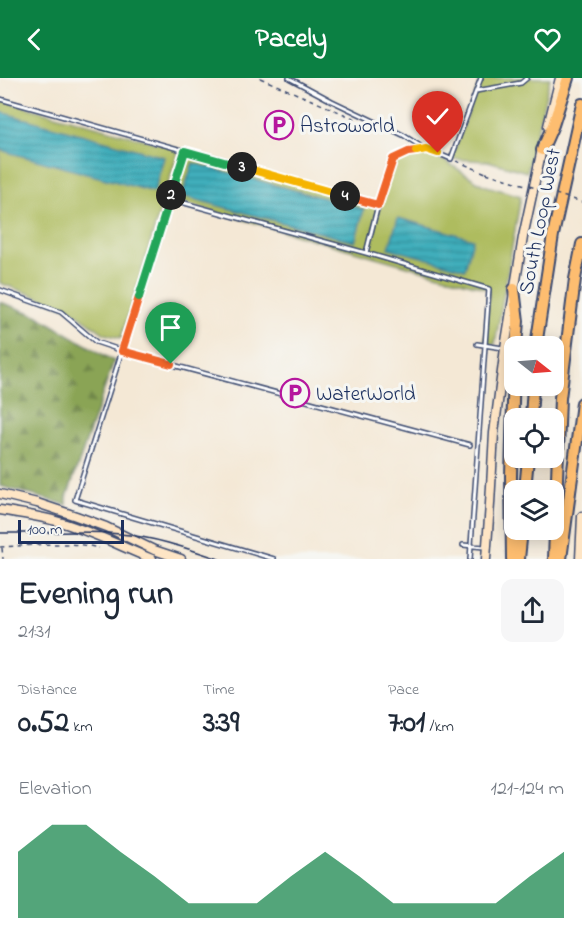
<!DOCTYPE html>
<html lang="en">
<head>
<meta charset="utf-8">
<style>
  body { margin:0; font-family:"Indie Flower",sans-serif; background:#f6f6f7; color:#1f2937; height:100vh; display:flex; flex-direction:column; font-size:22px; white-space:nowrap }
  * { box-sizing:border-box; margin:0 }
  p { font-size:20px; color:#747a83 }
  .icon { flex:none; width:33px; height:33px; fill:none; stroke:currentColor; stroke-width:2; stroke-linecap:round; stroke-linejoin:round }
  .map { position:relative; height:481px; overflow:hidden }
  .sheet { display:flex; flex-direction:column; background:#fff; flex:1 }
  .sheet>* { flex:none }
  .needle { width:39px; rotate:107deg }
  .buttons { position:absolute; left:504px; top:258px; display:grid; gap:12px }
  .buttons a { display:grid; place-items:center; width:60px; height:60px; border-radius:12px; background:#fff; box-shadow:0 3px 15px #0003; font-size:30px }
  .scale { position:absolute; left:18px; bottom:15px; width:106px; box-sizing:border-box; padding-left:6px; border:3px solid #1b2f5e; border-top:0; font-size:16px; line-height:21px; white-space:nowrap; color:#1b2f5e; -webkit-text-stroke:4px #f6f6f2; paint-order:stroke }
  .pin { position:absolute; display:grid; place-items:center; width:51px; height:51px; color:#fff; margin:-62px -26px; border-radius:50% 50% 50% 0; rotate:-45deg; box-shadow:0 0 6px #0007 }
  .pin .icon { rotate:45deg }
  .km { position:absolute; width:30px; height:30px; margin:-15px; border-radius:50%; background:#222; color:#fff; font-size:16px; line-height:30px; text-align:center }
  .round { display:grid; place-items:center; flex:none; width:63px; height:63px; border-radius:12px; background:#f6f6f7 }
  .headline { display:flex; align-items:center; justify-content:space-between; height:102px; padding:0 18px }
  h1 { font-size:33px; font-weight:800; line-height:45px }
  .metrics { display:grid; grid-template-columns:repeat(3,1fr); gap:9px; height:102px; padding:6px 18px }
  .metrics div { display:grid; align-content:center }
  .metrics b { font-size:30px; font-weight:800 }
  .metrics small { font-size:16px; font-weight:400 }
  .metrics p { font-size:16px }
  .chart { height:168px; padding:12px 18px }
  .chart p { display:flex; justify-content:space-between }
  .chart svg { width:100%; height:108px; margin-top:6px; fill:#0b8043; opacity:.7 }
  header { display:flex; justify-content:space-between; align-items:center; height:78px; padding:0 18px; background:#0b8043; color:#fff; font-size:27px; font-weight:800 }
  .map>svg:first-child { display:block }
</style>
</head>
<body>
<header><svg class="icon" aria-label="back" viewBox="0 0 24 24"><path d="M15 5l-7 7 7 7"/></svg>Pacely<svg class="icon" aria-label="heart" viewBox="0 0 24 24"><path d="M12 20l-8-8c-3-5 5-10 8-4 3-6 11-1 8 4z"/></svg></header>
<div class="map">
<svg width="582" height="481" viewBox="0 0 582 481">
  <defs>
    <pattern id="forest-firs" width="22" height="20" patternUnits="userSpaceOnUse" patternTransform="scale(1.5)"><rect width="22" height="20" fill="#8aa455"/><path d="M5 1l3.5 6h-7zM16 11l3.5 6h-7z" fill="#70864a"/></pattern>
    <pattern id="water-rules" width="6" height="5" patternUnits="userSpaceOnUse" patternTransform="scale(1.5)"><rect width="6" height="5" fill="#3faebb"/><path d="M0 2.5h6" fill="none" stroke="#348e9b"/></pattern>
  </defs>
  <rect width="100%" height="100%" fill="#f6f6f2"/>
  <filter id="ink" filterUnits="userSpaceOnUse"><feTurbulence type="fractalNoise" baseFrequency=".0167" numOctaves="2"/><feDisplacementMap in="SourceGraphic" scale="12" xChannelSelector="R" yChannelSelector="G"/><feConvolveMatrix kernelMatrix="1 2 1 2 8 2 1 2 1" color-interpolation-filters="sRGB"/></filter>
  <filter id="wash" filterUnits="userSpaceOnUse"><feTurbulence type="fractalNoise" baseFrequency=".008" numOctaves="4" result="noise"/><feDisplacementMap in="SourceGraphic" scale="24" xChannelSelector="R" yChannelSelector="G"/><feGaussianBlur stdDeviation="1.35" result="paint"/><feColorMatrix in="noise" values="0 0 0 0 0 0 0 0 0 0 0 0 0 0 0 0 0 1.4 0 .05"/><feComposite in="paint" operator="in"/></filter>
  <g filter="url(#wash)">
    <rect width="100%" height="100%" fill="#f4e8d5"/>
    <path fill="#aebc5e" stroke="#64765e" stroke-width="1.5" d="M481 0H550L527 94 488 83 451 81Z
      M0 22 179 71 121 260 105 256 70 231 0 205Z
      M426 71 483 107 521 118 495 266H485L489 211 170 121 185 73 378 127 373 152 393 81Z"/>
    <path fill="url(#forest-firs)" stroke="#526a5a" stroke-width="1.5" d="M0 224 36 237 114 283 67 419V427L0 408Z"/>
    <path fill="url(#water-rules)" stroke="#2d6e8c" stroke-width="1.5" d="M0 34 164 79 154 114 0 72Z
      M193 85 364 131 355 164 182 118Z
      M398 140 473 161 465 191 389 170Z"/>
  </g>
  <g filter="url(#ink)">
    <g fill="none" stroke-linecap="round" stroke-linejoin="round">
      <g stroke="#3c4b70" stroke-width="6">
        <path id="service" d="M289 0 332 23 403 57 425 71
          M476 13 481 0
          M0 21 378 127 366 175 489 211 470 481
          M185 73 75 422 274 481
          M170 121 366 175
          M378 127 393 81C419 69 426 70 451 81L476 13 521 5 527 0
          M0 212 61 234 96 264 132 276 470 367
          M477 266 503 270
          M463 467 484 469"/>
      </g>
      <g stroke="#3c4b70" stroke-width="11">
        <path id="secondary" d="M548 48 560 0
          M0 416 37 425 76 438 106 449 154 472 181 481
          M0 432C19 435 38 438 56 443 89 452 120 468 152 481
          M486 481 490 426 494 355 505 270 523 159 543 66
          M580 481 582 438"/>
      </g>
      <g stroke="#3c4b70" stroke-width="14">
        <path id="motorway" d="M542 72 553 47 568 0
          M514 211 518 243 516 268
          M536 268 553 157 582 26
          M531 340 533 308
          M525 412 528 380
          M512 481 511 398 514 287
          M519 481 522 452
          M554 481 560 320 575 201 582 166
          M561 481 582 325"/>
      </g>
      <path stroke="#3c4b70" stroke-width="1.5" stroke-dasharray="4.5 4.5" stroke-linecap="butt" d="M260 0 358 42
        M456 83 486 95
        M0 469C32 468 67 462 99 470
        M2 470 3 481"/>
      <use href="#service" stroke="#fff" stroke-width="3"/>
      <use href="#secondary" stroke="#fee5c5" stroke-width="8"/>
      <use href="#motorway" stroke="#fdbd6f" stroke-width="10"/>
      <path stroke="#1b2f5e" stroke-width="1.5" d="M0 455C40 456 80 451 120 456 154 459 186 470 219 481"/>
      <path stroke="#3c4b70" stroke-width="1.5" stroke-dasharray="4.5 4.5" stroke-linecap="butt" d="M486 95 582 124"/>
    </g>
  </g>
  <g fill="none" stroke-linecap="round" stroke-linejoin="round" filter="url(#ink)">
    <g stroke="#fff" stroke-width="12">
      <path id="split-1" d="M139 219 122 273 171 286"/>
    </g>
    <g stroke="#fff" stroke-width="12">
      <path id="split-2" d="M139 219 171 117"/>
    </g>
    <g stroke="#fff" stroke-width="12">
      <path id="split-3" d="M171 117 185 73 242 89"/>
    </g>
    <g stroke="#fff" stroke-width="12">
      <path id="split-4" d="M242 89 345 118"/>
    </g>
    <g stroke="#fff" stroke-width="12">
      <path id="split-5" d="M345 118 378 127 393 81 408 74 416 73"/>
    </g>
    <g stroke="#fff" stroke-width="12">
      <path id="split-6" d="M416 73 426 71 438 75"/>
    </g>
    <use href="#split-1" stroke="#f0652b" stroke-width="8"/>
    <use href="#split-2" stroke="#22a559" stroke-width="8"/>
    <use href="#split-3" stroke="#22a559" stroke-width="8"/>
    <use href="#split-4" stroke="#f5b400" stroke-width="8"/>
    <use href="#split-5" stroke="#f0652b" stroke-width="8"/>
    <use href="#split-6" stroke="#f5b400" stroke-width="8"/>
  </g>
  <defs>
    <g id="parking-ring" transform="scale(1.5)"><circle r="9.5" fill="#f6f6f2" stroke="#b5179e" stroke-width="1.5"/><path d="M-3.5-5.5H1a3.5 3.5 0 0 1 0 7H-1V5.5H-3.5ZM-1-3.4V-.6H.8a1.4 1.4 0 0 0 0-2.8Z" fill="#b5179e"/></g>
  </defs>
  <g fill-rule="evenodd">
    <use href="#parking-ring" x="279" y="47"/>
    <use href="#parking-ring" x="295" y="315"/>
  </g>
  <g text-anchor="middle" stroke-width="6" stroke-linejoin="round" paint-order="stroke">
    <g font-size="21" fill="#1b2f5e" stroke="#f6f6f2" text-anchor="start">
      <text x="300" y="54">Astroworld</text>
      <text x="316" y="322">WaterWorld</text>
    </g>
    <g font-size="21" fill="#1b2f5e" stroke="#f6f6f2">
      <text transform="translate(539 143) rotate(-79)" y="7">South Loop West</text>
    </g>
  </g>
</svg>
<div class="buttons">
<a><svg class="needle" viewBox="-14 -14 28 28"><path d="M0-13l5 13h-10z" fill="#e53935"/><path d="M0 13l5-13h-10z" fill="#747a83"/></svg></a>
<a><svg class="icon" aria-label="locate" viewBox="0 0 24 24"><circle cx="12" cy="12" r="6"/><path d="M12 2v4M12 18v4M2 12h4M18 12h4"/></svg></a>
<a><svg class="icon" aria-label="layers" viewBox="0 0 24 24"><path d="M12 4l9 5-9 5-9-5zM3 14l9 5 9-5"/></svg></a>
</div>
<div class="scale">100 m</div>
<div class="pin" style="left:171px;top:286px;background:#1e9e55"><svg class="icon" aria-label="arrive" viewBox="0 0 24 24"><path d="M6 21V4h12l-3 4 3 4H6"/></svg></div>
<div class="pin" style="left:438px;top:75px;background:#d93025"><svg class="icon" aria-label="check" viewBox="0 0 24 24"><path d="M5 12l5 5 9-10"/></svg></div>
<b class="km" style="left:171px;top:117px">2</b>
<b class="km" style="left:242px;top:89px">3</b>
<b class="km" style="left:345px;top:118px">4</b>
</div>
<section class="sheet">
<div class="headline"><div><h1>Evening run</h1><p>21:31</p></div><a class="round"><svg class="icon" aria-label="share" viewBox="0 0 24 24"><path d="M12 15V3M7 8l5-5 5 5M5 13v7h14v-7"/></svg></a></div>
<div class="metrics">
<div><p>Distance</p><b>0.52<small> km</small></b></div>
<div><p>Time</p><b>3:39</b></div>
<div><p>Pace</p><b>7:01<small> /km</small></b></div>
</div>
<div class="chart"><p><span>Elevation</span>121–124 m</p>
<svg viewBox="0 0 160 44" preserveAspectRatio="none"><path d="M0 44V17L10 6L20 6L30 17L40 27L50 38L60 38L70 38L80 27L90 17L100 27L110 38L120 38L130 38L140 38L150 27L160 17V44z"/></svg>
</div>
</section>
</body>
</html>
